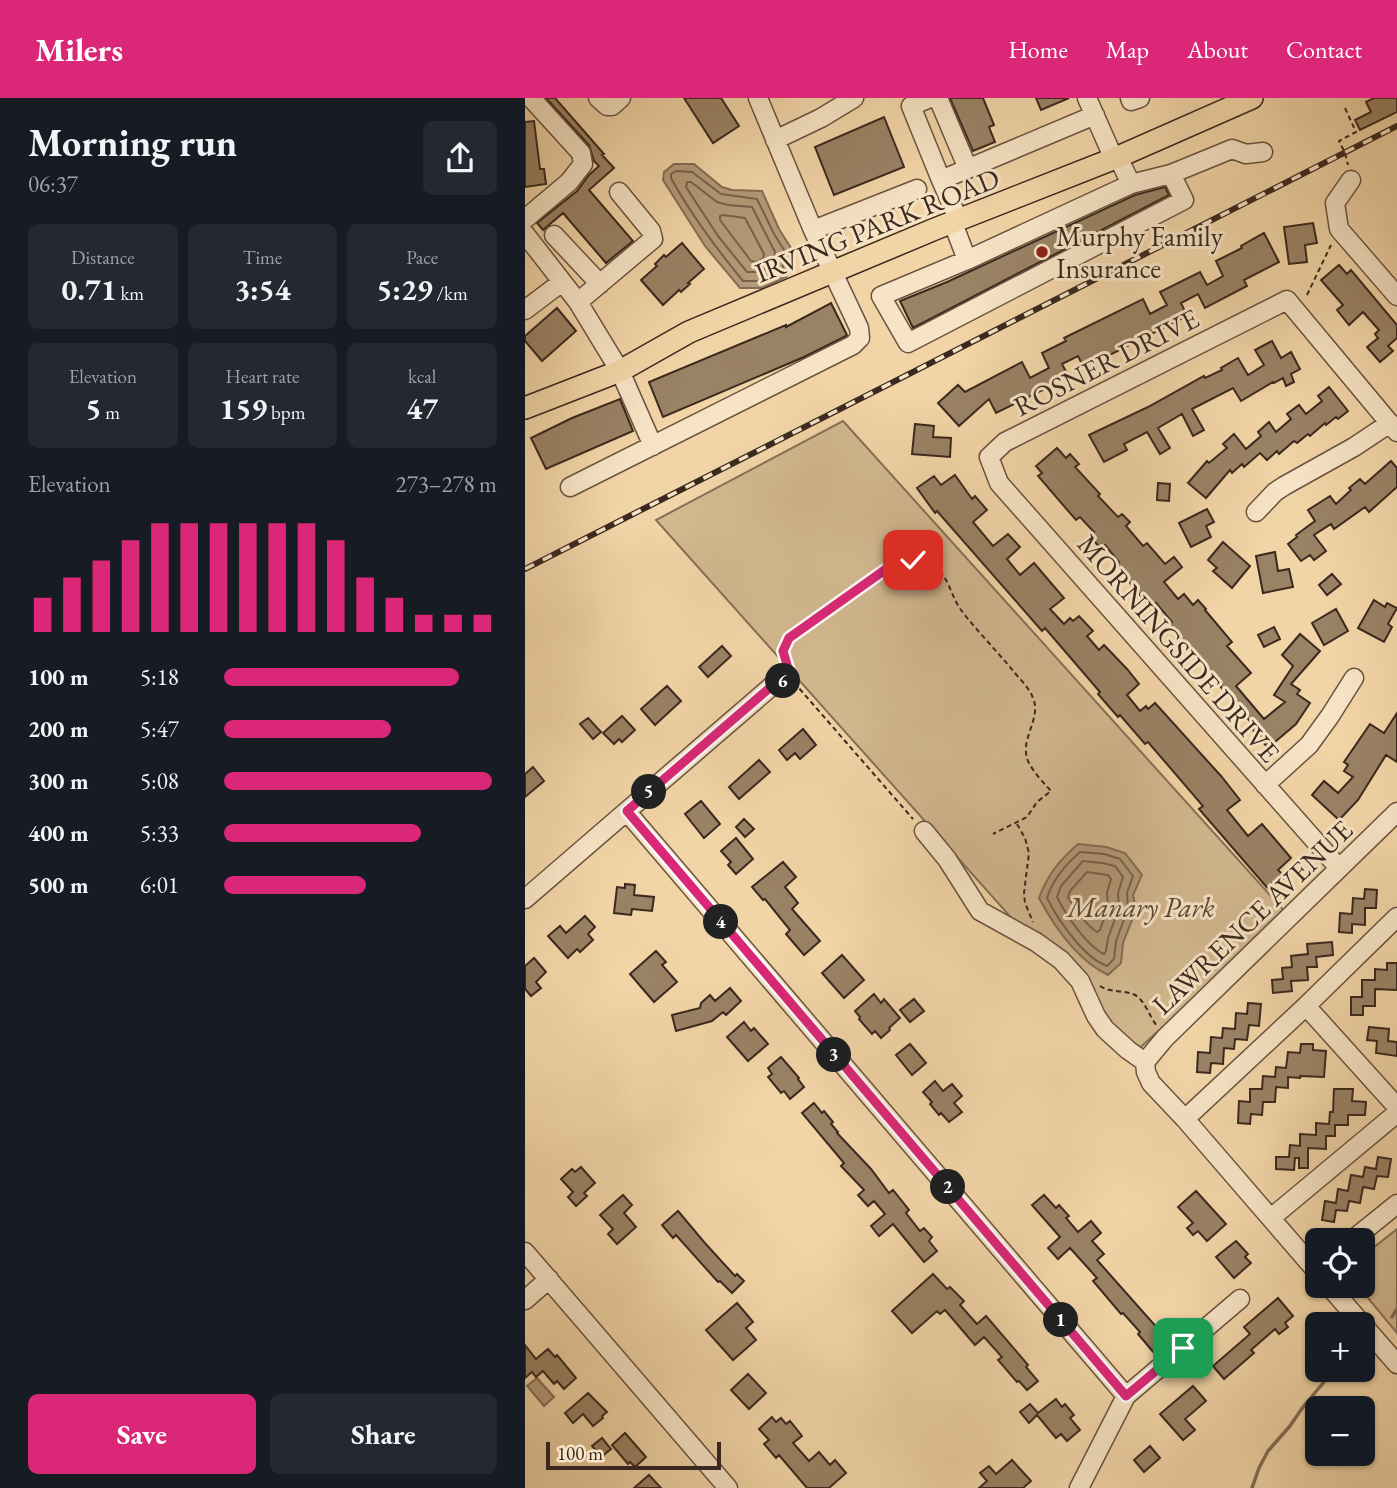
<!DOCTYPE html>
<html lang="en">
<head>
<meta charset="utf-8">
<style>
  body { margin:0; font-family:"EB Garamond",serif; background:#242831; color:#f1f3f6; height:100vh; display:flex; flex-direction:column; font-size:26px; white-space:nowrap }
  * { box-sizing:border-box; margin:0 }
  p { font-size:23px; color:#9ea1a6 }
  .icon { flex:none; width:38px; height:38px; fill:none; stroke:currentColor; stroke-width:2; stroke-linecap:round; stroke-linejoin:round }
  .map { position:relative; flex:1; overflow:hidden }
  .details { display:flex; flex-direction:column; background:#171b24; width:525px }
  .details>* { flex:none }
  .buttons { position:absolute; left:780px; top:1130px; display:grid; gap:14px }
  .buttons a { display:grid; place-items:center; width:70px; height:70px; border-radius:10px; background:#171b24; box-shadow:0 2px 5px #0004; font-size:35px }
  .scale { position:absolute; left:21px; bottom:18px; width:175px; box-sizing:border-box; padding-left:7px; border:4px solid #3b281e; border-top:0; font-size:19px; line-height:24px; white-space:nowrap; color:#3b281e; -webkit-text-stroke:5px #f7e4c6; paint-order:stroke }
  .pin { position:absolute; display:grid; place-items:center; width:60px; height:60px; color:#fff; margin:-30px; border-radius:14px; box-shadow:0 4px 10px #0006 }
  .km { position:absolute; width:35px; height:35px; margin:-18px; border-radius:50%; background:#222; color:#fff; font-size:19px; line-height:35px; text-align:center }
  .round { display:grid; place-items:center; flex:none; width:74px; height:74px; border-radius:10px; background:#242831 }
  .headline { display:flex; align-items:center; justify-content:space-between; height:119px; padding:0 28px }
  h1 { font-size:38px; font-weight:700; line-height:52px }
  .figures { display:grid; grid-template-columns:repeat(3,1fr); gap:10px; height:119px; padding:7px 28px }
  .figures div { display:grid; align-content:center; border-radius:10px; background:#242831; text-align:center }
  .figures b { font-size:30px; font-weight:700 }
  .figures small { font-size:19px; font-weight:400 }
  .figures p { font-size:19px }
  .chart { height:196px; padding:14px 28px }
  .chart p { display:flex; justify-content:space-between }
  .chart svg { width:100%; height:126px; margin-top:7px; stroke:#db2777; stroke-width:6 }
  .cta { display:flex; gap:14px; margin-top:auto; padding:14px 28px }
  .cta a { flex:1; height:80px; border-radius:10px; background:#db2777; color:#fff; font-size:28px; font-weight:700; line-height:80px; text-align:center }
  .cta a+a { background:#242831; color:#f1f3f6 }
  ul { padding:0 28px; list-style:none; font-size:23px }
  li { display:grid; grid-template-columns:112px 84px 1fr; align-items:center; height:52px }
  li i { height:18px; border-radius:9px; background:#db2777 }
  header { display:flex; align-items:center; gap:42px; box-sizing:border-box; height:98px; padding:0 35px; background:#db2777; color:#fff }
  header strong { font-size:33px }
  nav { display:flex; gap:38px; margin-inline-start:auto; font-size:24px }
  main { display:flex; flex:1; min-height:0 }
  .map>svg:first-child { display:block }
</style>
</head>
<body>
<header>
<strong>Milers</strong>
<nav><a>Home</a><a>Map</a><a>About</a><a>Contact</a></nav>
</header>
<main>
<section class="details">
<div class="headline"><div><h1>Morning run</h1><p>06:37</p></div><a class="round"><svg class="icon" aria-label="share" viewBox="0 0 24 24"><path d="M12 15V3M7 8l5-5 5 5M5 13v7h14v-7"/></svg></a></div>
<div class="figures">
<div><p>Distance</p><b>0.71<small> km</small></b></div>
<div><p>Time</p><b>3:54</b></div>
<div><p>Pace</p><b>5:29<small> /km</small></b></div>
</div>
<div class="figures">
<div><p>Elevation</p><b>5<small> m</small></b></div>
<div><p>Heart rate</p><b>159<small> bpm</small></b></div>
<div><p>kcal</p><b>47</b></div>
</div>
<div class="chart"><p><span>Elevation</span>273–278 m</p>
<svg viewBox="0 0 160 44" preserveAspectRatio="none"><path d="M5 44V32M15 44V25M25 44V19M35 44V12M45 44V6M55 44V6M65 44V6M75 44V6M85 44V6M95 44V6M105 44V12M115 44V25M125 44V32M135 44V38M145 44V38M155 44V38"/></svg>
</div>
<ul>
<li><b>100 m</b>5:18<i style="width:86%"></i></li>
<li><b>200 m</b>5:47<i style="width:61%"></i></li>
<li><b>300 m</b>5:08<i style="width:98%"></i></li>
<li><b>400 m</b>5:33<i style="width:72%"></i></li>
<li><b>500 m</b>6:01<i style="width:52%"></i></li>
</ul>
<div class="cta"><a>Save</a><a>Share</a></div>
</section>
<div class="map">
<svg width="872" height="1390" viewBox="0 0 872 1390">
  <rect width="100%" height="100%" fill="#f2d5a7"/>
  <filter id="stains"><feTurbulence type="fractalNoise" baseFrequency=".00286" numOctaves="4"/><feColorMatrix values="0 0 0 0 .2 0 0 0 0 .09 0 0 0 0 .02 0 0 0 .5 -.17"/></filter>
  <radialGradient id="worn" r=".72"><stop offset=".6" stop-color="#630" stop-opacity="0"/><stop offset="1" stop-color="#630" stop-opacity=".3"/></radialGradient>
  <path fill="#d3b890" stroke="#877057" stroke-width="2" d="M318 323 762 816 608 956 131 422Z
    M872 1131V1235L833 1188H838V1158Z"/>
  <path fill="#b49a78" stroke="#846c54" stroke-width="2" d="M149 66H169L197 89 207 92 237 93 254 131 266 150 265 173 261 179 237 190H215L180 148 138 82 139 74Z
    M553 746 581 749 600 755 617 777 608 797 611 812 598 845 596 865 583 877C552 862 530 830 514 800 523 776 534 763 553 746Z
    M12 1280 29 1299 19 1308 2 1288Z"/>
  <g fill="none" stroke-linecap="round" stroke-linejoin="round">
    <path stroke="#78614b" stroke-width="2" d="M151 73 167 74 196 96 232 101 248 134 259 152 258 170 257 173 236 183H218C191 150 166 117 146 80V76Z
      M162 84H166L192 104 203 107 227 109 250 154 249 167 234 174H222L193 138 161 89Z
      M198 117 220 120 239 156 238 161 231 164 226 163 195 122V118Z
      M555 754 579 756 595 761 608 778 602 795 603 811 591 843 589 861 582 868C559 860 533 822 522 800 528 781 540 767 555 754Z
      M558 763 577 765 590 768 598 779 593 795 594 810 583 840 581 853 579 856C562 848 540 816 532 799L536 788Z
      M562 774 583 777 586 781 582 795 583 809 575 832 572 834C561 827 550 811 543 799L545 793Z"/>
    <path stroke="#846c54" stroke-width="3.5" d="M867 1219 872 1211
      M727 1390 734 1370 743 1353 765 1328 778 1309 809 1272"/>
  </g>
  <path fill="#9a8265" stroke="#3b281e" stroke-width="2" d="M21 0H30L79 56 77 57 89 70 64 92 108 143 81 165 38 115 18 132 12 125 52 93 64 77 74 68 69 63 64 47Z
    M159 0H196L214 28 188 45Z
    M425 0H458L469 27 464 29 470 44 448 53Z
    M511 0H544L516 12Z
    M849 0H872V14L835 32 830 22 846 14 841 4Z
    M359 19 379 69 309 97 290 49Z
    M9 23 15 71H19L21 86 0 89V24Z
    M640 89 644 97 388 230 375 203 422 184 610 97Z
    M788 125 792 145 780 147 782 164 764 166 759 129Z
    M739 135 754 164 719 182 722 188 680 210 673 196 656 205 662 218 559 270 553 258 537 266 544 279 471 315 464 301 434 328 413 305 433 287 440 294 497 264 505 280 524 270 517 255 541 243 539 240 618 201 625 216 642 207 635 194 675 174 682 187 698 178 691 163 717 150 716 148Z
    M157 145 179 171 163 185 165 186 156 194 154 192 138 207 116 182 132 168 130 166 139 157 141 159Z
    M814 167 822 176 826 172 872 227V240L863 248 868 253 855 264 842 249 853 240 850 236 854 232 838 214 824 227 812 212 818 207 796 182Z
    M306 205 322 237 321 238 279 259 138 319 124 284 261 227V229Z
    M32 210 51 233 17 263 0 243V238Z
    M747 243 756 260 766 254 775 271 766 276 769 284 761 288 758 280 749 285 748 284 716 303 708 290 667 311 679 332 668 338 657 316 633 330 645 350 635 356 622 334 599 346 602 352 579 364 564 337 623 309 679 278 680 280 697 272 696 270 713 260 723 277 739 267 730 252Z
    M804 289 823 313 813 321 811 319 801 327 800 325 785 338 783 336 772 345 769 343 754 356 752 353 742 362 735 355 719 369 717 366 707 375 705 372 681 400 663 385 682 363 684 365 702 350 698 346 709 336 721 351 736 338 733 334 744 324 751 334 766 321 762 316 774 307 781 316 797 303 793 298Z
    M95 301 108 333 21 371 6 340 47 320Z
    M390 326 409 328 408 339 426 340 425 359 387 356Z
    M532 350 541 360 545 356 554 366 550 369 575 396 573 398 593 419 597 416 605 424 601 428 618 448 622 445 640 466 649 459 657 469 639 484 653 501 659 496 668 507 673 502 681 511 680 512 707 544 702 548 726 575 711 588 739 621 760 604 749 597 768 568 757 557 775 536 795 553 766 586 775 592 772 596 785 605 771 626 743 650 727 631 730 629 643 527 647 524 631 505 626 510 590 467 594 464 580 447 576 451 565 438 569 434 555 419 551 422 513 378 517 375 511 368Z
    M866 363 872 370V389L844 414 840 409 809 431 806 426 789 437 801 453 789 462 785 457 776 463 763 446 772 439 771 437 790 423 783 412 805 398 811 406 826 392 824 390 835 381 840 386Z
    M430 377 447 401 450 398 462 412 448 424 468 448 483 436 495 449 482 461 495 477 509 465 526 485 539 500 525 511 539 526 545 520 548 523 554 518 568 533 562 538 574 552 579 547 602 571 614 586 602 597 615 613 621 608 623 611 630 605 696 678 715 702 702 712 723 738 737 726 766 760 753 772 760 779 745 793 674 711 678 708 623 644 620 646 595 617 593 619 573 596 575 594 520 530 517 533 412 413 410 415 392 390 409 378 416 387Z
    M633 385 645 386 644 403 632 402Z
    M682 411 689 424 681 428 686 439 666 449 654 425Z
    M698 444 725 468 707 490 688 473 692 470 683 462Z
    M750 454 753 473 764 471 768 489 738 495 731 458Z
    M807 476 816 486 802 497 794 487Z
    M849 502 860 509 862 505 872 510 863 526 867 529 859 544 833 530Z
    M811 511 823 533 799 547 787 525Z
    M749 529 755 541 739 549 733 537Z
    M197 548 206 558 183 579 174 569Z
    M142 588 156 603 130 627 116 611Z
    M872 615V664L861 657 833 702 814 722 787 697 799 683 813 695 828 679 819 673 823 667 819 664 845 626 859 635Z
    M97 618 110 632 97 644 94 641 89 646 78 635Z
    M63 620 76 634 68 641 55 626Z
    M278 631 291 647 275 661 270 655 262 662 254 652Z
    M234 662 245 674 214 701 204 689Z
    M8 669 19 683 0 699V676Z
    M176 703 195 726 179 740 160 716Z
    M219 721 229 731 220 739 211 729Z
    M211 740 228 761 211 776 203 767 206 764 196 753Z
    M258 764 271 779 260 789 273 805 267 811 295 843 279 857 261 836 265 832 240 801 238 802 227 789Z
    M100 786 110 787 109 797 129 799 127 813 107 811 106 817 89 815 92 789 100 790Z
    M840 791 852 792 851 810H840V827L827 826V835L814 834 815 815 827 816 828 800 839 801Z
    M60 818 70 829 63 836 68 842 55 854 52 851 43 860 23 838 35 828 41 835Z
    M807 844 808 857 791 859 792 869H782L783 882 766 883 767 893 748 895 747 882 758 881 757 870 767 869 766 858 783 856 782 846Z
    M131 853 141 864 137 867 152 884 129 904 105 876Z
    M317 857 339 882 319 900 297 875Z
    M9 860 21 874 11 884 16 890 6 898 0 891V868Z
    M862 865H872V892L850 891V908H838V917H826V899H837V882H850V871L862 872Z
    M205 890 216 903 201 917 198 914 187 923 151 933 147 917 175 910 176 905 185 897 190 903Z
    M349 896 356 905 359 901 375 920 364 930 365 932 356 940 350 933 347 936 334 921 335 919 330 913Z
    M389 901 399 913 385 924 375 912Z
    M723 905 736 906 734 928 724 927 722 942 710 941 709 951 699 950 698 966 686 965 685 975 672 974 673 954 685 955 686 939 697 940 698 930 710 931 711 915 722 916Z
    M219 924 226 933 229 930 243 946 223 963 202 939Z
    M844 929 864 931 863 943 872 944V958L851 955 852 943 842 942Z
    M385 946 401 965 387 977 371 957Z
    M776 946H788V952L801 953 799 979 775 978V980L763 979V990L751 989 750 1004H738L737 1017 726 1016 725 1026 713 1025 714 1003 725 1004V991H737L738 978 750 979 751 969 761 970 763 954 775 955Z
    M256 959 274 980 273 981 279 989 265 1001 259 993 256 995 243 979 247 976 243 970Z
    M410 983 418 993 427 986 437 998 429 1005 437 1014 424 1024 416 1015 414 1017 405 1006 407 1004 398 994Z
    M809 991H828L827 1003 841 1004 840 1017H823V1027H810V1038H801V1051L783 1050V1070H774V1060H770L769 1072 751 1071V1059H764L765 1047 775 1048V1036L791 1037V1025L804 1026 805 1014H808Z
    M289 1005 297 1015 299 1013 308 1024 306 1026 313 1034 312 1035 346 1071 364 1095 368 1092 384 1112 381 1115 395 1133 399 1130 407 1139 404 1143 412 1153 399 1164 368 1126 354 1138 346 1128 360 1116 349 1103 343 1108 333 1097 339 1092 316 1068 319 1065 277 1015Z
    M853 1059 866 1061 863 1079 852 1078 849 1091 838 1089 835 1105 824 1103 822 1113 811 1112 809 1124 797 1122 800 1103 811 1105 813 1091 823 1093 826 1077 838 1079 840 1069 851 1071Z
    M56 1069 70 1085 59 1095 62 1098 51 1108 43 1099 48 1094 36 1081 47 1071 50 1074Z
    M671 1093 701 1126 682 1143 673 1133 668 1137 662 1130 668 1125 653 1109Z
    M98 1097 107 1107 99 1115 111 1129 92 1146 83 1136 88 1131 75 1117Z
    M519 1097 531 1110 534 1107 544 1118 541 1120 553 1134 566 1123 576 1135 567 1143 579 1156 572 1162 634 1232 636 1230 647 1242 630 1256 613 1236 615 1234 598 1215 596 1216 568 1183 572 1180 545 1150 533 1161 523 1150 535 1139 507 1107Z
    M153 1113 179 1144 210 1178 212 1176 219 1183 207 1195 195 1183 193 1184 151 1137 148 1140 137 1127Z
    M711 1143 723 1156 720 1159 726 1165 709 1180 691 1159Z
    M408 1176 422 1191 425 1189 439 1203 435 1207 452 1226 461 1218 503 1267 501 1269 513 1283 502 1292 494 1283 492 1284 473 1262 477 1259 459 1239 450 1247 420 1212 415 1216 412 1213 387 1235 367 1213Z
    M753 1200 768 1218 760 1225 763 1229 754 1236 750 1231 726 1252 729 1255 699 1281 688 1268 725 1236 719 1229Z
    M212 1205 228 1224 221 1230 231 1242 208 1262 181 1232Z
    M0 1247 11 1261 23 1251 30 1259 32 1257 51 1280 39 1291 32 1283 29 1286 18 1273 11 1279 7 1274 0 1280Z
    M223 1276 241 1295 224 1311 206 1292Z
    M668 1288 681 1303 660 1321 670 1332 658 1342 635 1316Z
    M63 1295 82 1314 77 1318 78 1320 68 1328 58 1316 48 1325 40 1315Z
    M531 1301 537 1309 540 1306 549 1317 545 1320 555 1332 542 1343 536 1336 531 1340 512 1317 504 1325 495 1314 505 1306 513 1315Z
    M247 1319 251 1324 256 1320 261 1326 265 1323 277 1338 268 1345 284 1363 294 1354 305 1367 310 1362 321 1375 304 1390H282L254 1357 251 1360 239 1346 244 1342 234 1331Z
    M100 1335 121 1359 110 1369 105 1364 103 1366 87 1347Z
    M77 1340 86 1351 76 1359 67 1348Z
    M625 1348 635 1360 619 1374 609 1362Z
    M487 1362 506 1383 498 1390H454L462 1383 455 1375 464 1368 471 1376Z
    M124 1377 136 1390H109Z"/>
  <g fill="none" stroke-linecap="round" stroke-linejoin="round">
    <g stroke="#695340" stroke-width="21">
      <path id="minor" d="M73 0 82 8H87L96 0
        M405 0 386 8 416 82 570 17
        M413 0 443 71
        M562 0 589 61
        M605 0 606 3 615 0
        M250 42 296 20 329 0
        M593 59 606 86 646 76 707 51 721 56 738 54
        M416 82 434 123
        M826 82 810 105 814 131 872 198
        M606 86 442 162 356 198 383 245 659 102 646 76
        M0 121 44 84 58 66 56 55 6 0
        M428 125 442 162
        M288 132 392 91
        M0 136 53 204 95 273 128 348
        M29 137 75 186
        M53 204 128 141 126 133 94 94
        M0 212 37 184
        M45 389 328 247 335 240 334 230 288 132 233 0
        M731 414 750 394 759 388 829 349 865 325
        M740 687 784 647 805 618 829 580
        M102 714 601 1298
        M399 733 422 761 455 813 511 844 536 862 555 883 571 918 580 931 603 952 620 964
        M814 770 474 385 464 359 480 344 762 202 872 334
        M0 801 248 587
        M781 908 872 1009
        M620 964 640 940 872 714
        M620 964 621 974 626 985 660 1021 793 1175
        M660 1021 781 908 872 819
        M746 1120 872 1015
        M826 1143 872 1106
        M0 1154 203 1390
        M804 1188 838 1227
        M0 1202 24 1181
        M838 1227 872 1266
        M554 1390 601 1298 715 1201"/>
    </g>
    <g stroke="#3b281e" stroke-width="24">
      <path id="major" d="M0 310 95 273 164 234 410 131 593 59 727 0"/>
    </g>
    <path stroke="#3b281e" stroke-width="2" stroke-dasharray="5 3.5" stroke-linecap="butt" d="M820 10 831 34 814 43 820 55 823 67
      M782 197 806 147
      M266 581C262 566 255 554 264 540L371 464C384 460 401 461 412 470 424 481 427 500 436 512 452 533 472 553 489 574 495 581 505 591 508 600 517 621 494 641 503 663 508 674 518 684 526 693L512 704 502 719 468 736
      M262 582 266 581 388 721
      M492 726 500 740 504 755 499 795 500 805 508 824
      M575 888C587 896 603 891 613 899 621 906 625 919 632 928"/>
    <use href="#minor" stroke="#f7e4c6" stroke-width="18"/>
    <use href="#major" stroke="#f2d5a7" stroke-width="21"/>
    <g stroke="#3b281e" stroke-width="6">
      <path id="rail" d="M0 471 872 28"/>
    </g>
    <use href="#rail" stroke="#f7e4c6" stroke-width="3.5" stroke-dasharray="10" stroke-linecap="butt"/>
  </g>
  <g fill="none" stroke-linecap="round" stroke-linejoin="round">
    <g stroke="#fff" stroke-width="14">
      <path id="route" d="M388 462 371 464 264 540 258 553 266 580 248 587 102 713 601 1298 658 1250"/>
    </g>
    <use href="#route" stroke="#db2777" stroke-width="9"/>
  </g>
  <circle fill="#8f2418" stroke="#f7e4c6" stroke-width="2.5" cx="517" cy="154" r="7"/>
  <g text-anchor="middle" stroke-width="6" stroke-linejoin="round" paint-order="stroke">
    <g font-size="28" fill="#3b281e" stroke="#f7e4c6">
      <text transform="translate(352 127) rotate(-22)" y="10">IRVING PARK ROAD</text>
      <text transform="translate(581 264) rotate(-27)" y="10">ROSNER DRIVE</text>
      <text transform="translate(654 550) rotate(49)" y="10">MORNINGSIDE DRIVE</text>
      <text transform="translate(727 819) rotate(-44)" y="10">LAWRENCE AVENUE</text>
    </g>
    <g font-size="28" fill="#3b281e" stroke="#f7e4c6" text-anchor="start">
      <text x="531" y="148">Murphy Family<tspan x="531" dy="32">Insurance</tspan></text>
    </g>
    <g font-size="28" font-style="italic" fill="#594535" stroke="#f7e4c6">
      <text x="616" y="819">Manary Park</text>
    </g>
  </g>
  <rect width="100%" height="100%" filter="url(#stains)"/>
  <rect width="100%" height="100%" fill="url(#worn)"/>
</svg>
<div class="buttons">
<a><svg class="icon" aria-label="locate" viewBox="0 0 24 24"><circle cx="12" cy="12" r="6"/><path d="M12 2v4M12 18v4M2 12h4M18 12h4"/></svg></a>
<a>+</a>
<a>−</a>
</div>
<div class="scale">100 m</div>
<div class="pin" style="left:658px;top:1250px;background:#1e9e55"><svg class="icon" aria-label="arrive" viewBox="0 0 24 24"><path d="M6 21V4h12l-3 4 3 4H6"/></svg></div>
<div class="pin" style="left:388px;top:462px;background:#d93025"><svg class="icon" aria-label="check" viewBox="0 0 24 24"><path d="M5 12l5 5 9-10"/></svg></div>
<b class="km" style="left:536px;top:1222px">1</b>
<b class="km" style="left:423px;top:1089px">2</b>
<b class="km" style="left:309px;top:957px">3</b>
<b class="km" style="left:196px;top:824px">4</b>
<b class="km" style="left:124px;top:694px">5</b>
<b class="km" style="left:258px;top:583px">6</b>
</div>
</main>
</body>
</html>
